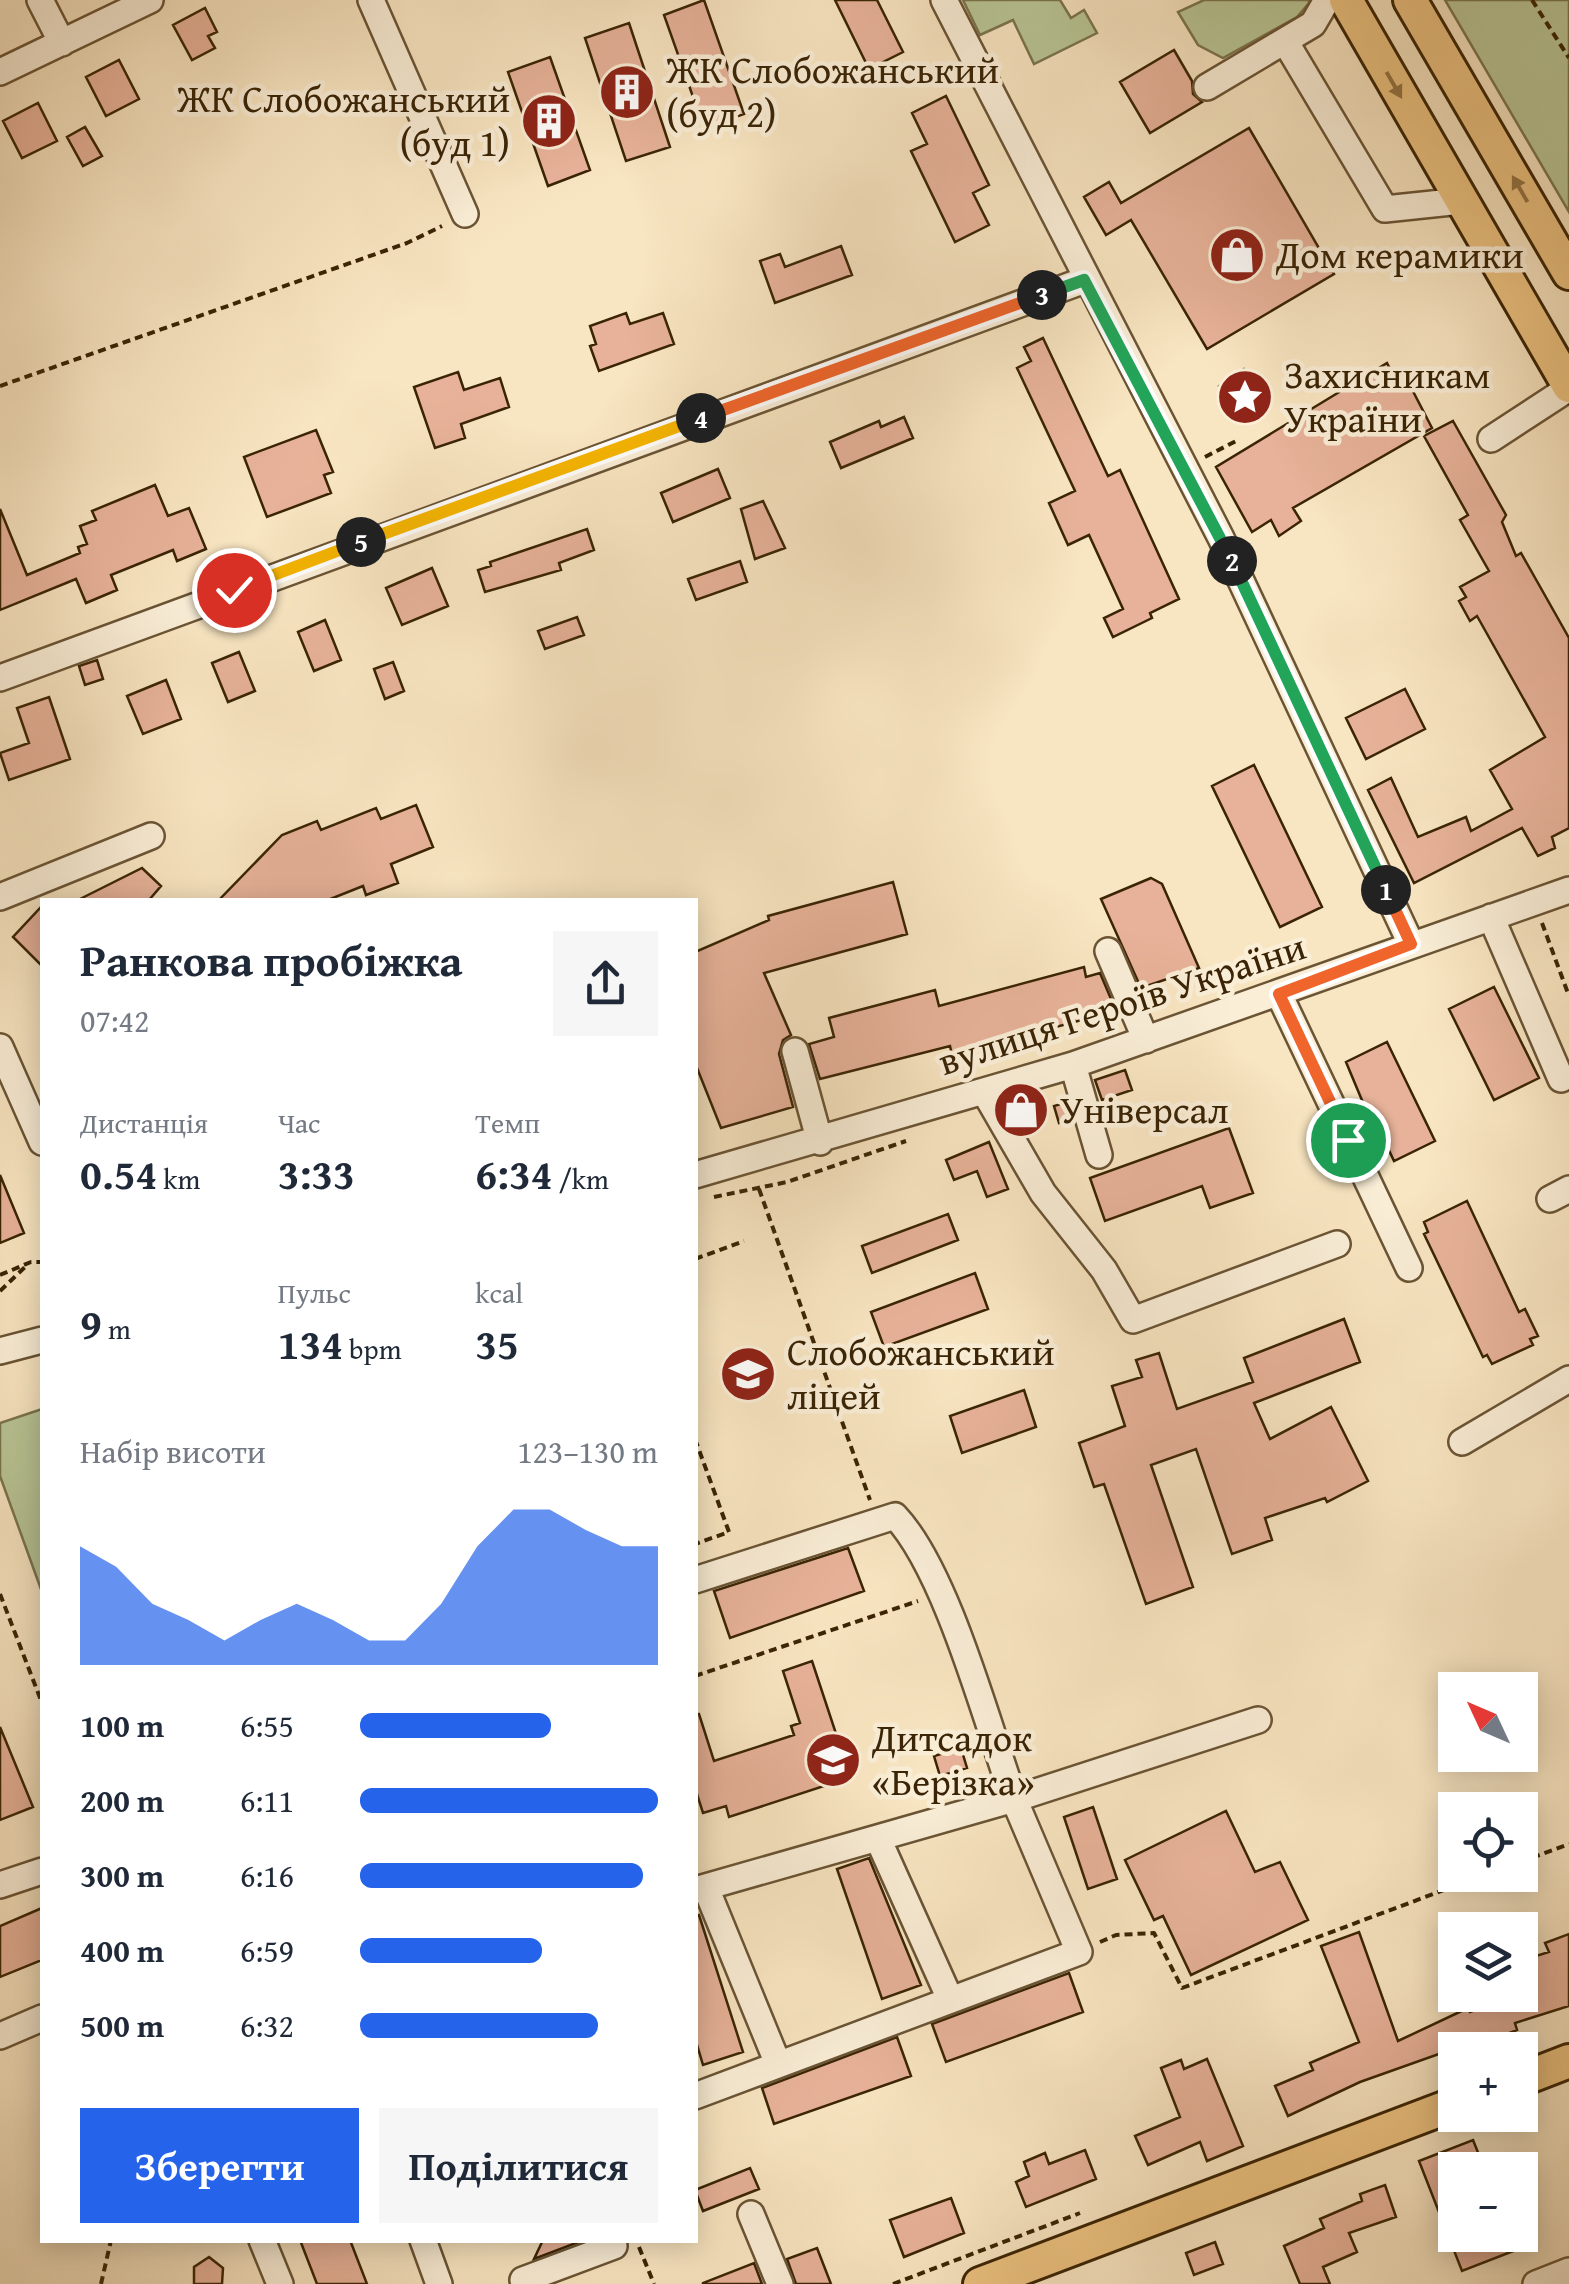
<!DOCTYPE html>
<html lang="uk">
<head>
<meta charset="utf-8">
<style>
  body { margin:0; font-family:"Gentium Book Plus",serif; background:#f6f6f7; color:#1f2937; height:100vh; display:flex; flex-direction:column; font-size:38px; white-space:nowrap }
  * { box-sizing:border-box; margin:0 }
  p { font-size:32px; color:#747a83 }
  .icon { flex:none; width:55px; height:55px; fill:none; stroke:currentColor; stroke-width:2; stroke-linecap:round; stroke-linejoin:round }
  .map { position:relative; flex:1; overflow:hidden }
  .sheet { position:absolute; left:40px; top:898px; width:658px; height:1345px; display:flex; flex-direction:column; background:#fff; border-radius:0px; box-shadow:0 5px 25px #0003 }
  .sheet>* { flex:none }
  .needle { width:65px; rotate:314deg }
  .fabs { position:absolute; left:1438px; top:1672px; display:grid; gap:20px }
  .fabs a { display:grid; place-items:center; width:100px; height:100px; border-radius:0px; background:#fff; box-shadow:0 5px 25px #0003; font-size:50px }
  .pin { position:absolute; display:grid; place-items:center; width:85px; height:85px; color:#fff; margin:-42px; border:5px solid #fff; border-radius:50%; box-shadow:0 2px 10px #0007 }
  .km { position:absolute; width:50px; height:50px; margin:-25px; border-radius:50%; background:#222; color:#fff; font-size:28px; line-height:50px; text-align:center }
  .round { display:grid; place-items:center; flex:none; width:105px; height:105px; border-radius:0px; background:#f6f6f7 }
  .headline { display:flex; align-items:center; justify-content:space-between; height:170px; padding:0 40px }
  h1 { font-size:45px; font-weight:700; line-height:75px }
  .stats { display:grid; grid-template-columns:repeat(3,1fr); gap:15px; height:170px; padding:10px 40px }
  .stats div { display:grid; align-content:center }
  .stats b { font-size:42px; font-weight:700 }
  .stats small { font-size:28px; font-weight:400 }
  .stats p { font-size:28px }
  .chart { height:280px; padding:20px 40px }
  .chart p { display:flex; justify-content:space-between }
  .chart svg { width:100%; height:180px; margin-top:10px; fill:#2563eb; opacity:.7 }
  .button { display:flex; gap:20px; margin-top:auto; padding:20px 40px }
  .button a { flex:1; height:115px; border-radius:0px; background:#2563eb; color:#fff; font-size:40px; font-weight:700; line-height:115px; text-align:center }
  .button a+a { background:#f6f6f7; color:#1f2937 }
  ul { padding:0 40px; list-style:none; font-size:32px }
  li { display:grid; grid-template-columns:160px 120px 1fr; align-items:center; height:75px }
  li i { height:25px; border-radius:12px; background:#2563eb }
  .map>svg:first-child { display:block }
</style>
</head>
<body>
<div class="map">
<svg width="1569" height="2284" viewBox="0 0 1569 2284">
  <rect width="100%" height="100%" fill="#f8e5c1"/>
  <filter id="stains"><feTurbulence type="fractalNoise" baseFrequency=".002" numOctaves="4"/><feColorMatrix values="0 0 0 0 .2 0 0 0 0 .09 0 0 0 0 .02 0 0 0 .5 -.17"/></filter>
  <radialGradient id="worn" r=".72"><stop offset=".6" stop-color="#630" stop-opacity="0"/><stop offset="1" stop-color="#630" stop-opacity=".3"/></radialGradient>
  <path fill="#b9c696" stroke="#7a754e" stroke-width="2.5" d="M963 0H1060L1071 18 1084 10 1097 33 1034 64 1013 20 980 35Z
    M1204 0H1309V3L1297 17 1223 58 1198 45 1178 12Z
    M1445 0H1569V212Z
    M1244 369 1267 406 1240 421 1219 386Z
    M42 1409V1592L0 1476V1423Z"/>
  <path fill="#e7b299" stroke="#3a2405" stroke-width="2.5" d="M704 0 744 114 704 128 664 15Z
    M835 0H877L903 52 869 69Z
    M205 8 217 32 208 36 215 48 192 60 173 25Z
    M629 23 670 147 626 161 585 38Z
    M1174 50 1192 81 1193 94 1202 102 1150 133 1120 82Z
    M550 57 590 170 548 186 508 72Z
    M119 60 139 99 106 116 86 77Z
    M946 96 989 185 973 193 989 225 955 242 911 151 927 144 912 113Z
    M38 103 57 141 22 158 3 121Z
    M85 127 102 156 83 166 67 137Z
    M1249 128 1334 274 1207 349 1131 220 1106 235 1084 197 1109 182 1121 203Z
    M841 246 852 275 775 303 760 261 780 254 785 267Z
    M626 313 630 324 663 313 674 344 599 371 590 346 596 344 590 326Z
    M1043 338 1108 476 1120 470 1179 599 1150 613 1152 618 1113 637 1104 618 1123 609 1089 535 1068 545 1049 503 1075 491 1017 368 1031 361 1024 347Z
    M1387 363 1396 380 1404 374 1432 428 1293 508 1301 521 1279 536 1271 520 1252 532 1216 467Z
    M458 372 464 390 500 378 509 407 461 424 465 438 435 448 414 387Z
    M904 417 913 438 841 468 830 442 879 421 881 427Z
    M1453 421 1506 515 1502 522 1516 556 1521 553 1569 638V828L1552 837 1555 848 1538 856 1522 828 1414 883 1368 790 1391 778 1418 837 1466 817 1471 831 1512 809 1490 770 1545 737 1477 616 1470 621 1459 601 1466 597 1460 587 1489 571 1460 520 1468 515 1424 436Z
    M316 430 333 472 324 475 331 493 267 517 244 457Z
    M718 469 730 498 673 522 661 493Z
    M155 485 168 516 189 508 206 549 177 561 173 550 111 575 117 590 86 603 76 579 0 610V509L27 575 80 553 78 547 87 544 80 526 96 520 92 511Z
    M763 501 785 548 755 559 741 509Z
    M587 529 594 550 559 563 561 570 485 592 478 570 491 566 490 562Z
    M740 561 747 582 696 600 688 579Z
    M432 568 448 606 402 625 386 588Z
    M577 617 584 635 545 649 538 631Z
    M325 620 341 660 314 671 298 632Z
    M239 652 255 691 228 702 212 663Z
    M97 660 103 679 85 685 79 666Z
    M393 662 404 691 385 699 374 669Z
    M166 680 181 719 143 734 127 696Z
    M1405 689 1425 729 1366 759 1346 718Z
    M49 697 70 759 9 780 0 753 29 743 17 708Z
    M1254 765 1322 907 1280 927 1212 786Z
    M416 805 433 847 391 864 398 883 366 895 363 886 328 900H219L282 835 317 821 321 830 376 808 381 819Z
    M142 868 161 886 149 900H78Z
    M1151 878 1162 884 1199 968 1141 988 1101 899Z
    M893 882 907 934 764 973 791 1035 783 1040 779 1054 793 1107 721 1128 695 1063V952L769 920 768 916Z
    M42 906V966L13 937Z
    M1084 967 1086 977 1100 973 1114 1006 1103 1009 1104 1014 952 1055 950 1046 820 1079 809 1044 834 1037 829 1018 935 990 939 1006Z
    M1494 987 1539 1078 1494 1100 1449 1009Z
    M1387 1042 1435 1141 1394 1161 1378 1127 1374 1129 1346 1062Z
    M1125 1070 1132 1090 1102 1100 1095 1080Z
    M1067 1102 1072 1120 1059 1123 1054 1106Z
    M1229 1128 1253 1193 1210 1208 1202 1186 1105 1221 1090 1178Z
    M989 1142 1008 1189 987 1197 977 1171 954 1180 946 1160Z
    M0 1175 24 1233 0 1243Z
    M1467 1201 1519 1312 1525 1309 1538 1336 1530 1339 1533 1345 1492 1364 1487 1355 1483 1357 1424 1234 1428 1232 1424 1222Z
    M948 1214 958 1240 872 1273 862 1246Z
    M975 1273 988 1309 884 1347 871 1312Z
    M1344 1319 1360 1362 1254 1403 1270 1439 1331 1407 1368 1481 1327 1502 1325 1498 1265 1518 1272 1540 1232 1554 1196 1449 1151 1465 1193 1587 1146 1604 1104 1484 1094 1487 1079 1443 1125 1426 1112 1386 1142 1377 1136 1360 1159 1353 1177 1409 1253 1382 1244 1358Z
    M1024 1390 1036 1427 962 1453 950 1416Z
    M848 1548 864 1591 730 1638 714 1591Z
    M812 1661 848 1770 821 1779 824 1786 729 1817 726 1806 703 1813 695 1788V1714H699L714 1761 794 1735 791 1726 800 1723 783 1671Z
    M0 1727 33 1807 0 1820Z
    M961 1748 967 1768 940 1776 934 1756Z
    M1093 1807 1117 1879 1088 1889 1064 1817Z
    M1226 1811 1255 1872 1280 1862 1308 1920 1191 1975 1163 1916 1154 1920 1125 1860Z
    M869 1858 921 1985 882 1999 837 1869Z
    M42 1908V1960L0 1977V1926Z
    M699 1915 743 2052 703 2065 695 2038V1916Z
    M1359 1932 1398 2041 1468 2008 1470 2012 1520 1995V1961L1549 1952 1545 1943 1569 1934V2006L1515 2023 1517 2030 1497 2038 1495 2034 1360 2082 1288 2116 1275 2086 1313 2070 1310 2063 1359 2042 1321 1946Z
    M1069 1973 1083 2012 946 2062 932 2024Z
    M897 2037 911 2076 774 2124 762 2088Z
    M1207 2059 1243 2146 1207 2161 1200 2142 1148 2165 1135 2136 1180 2117 1161 2068 1181 2060 1184 2069Z
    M1473 2140 1485 2170H1455V2235H1510L1516 2250 1462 2271 1419 2161Z
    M1085 2150 1096 2179 1026 2207 1016 2182 1029 2176 1024 2162 1045 2153 1049 2164Z
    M750 2168 759 2189 703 2211 695 2190Z
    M1385 2185 1396 2217 1349 2233 1357 2252 1323 2267 1330 2284H1300L1284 2246 1324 2228 1320 2219 1362 2201 1360 2194Z
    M951 2198 964 2233 904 2257 890 2220Z
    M300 2240H350L367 2284H317Z
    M543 2240H584L534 2259Z
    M1215 2242 1223 2264 1194 2275 1186 2253Z
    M817 2248 831 2284H796L787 2259Z
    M209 2257 223 2268 222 2284H194V2267Z
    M754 2263 762 2284H703V2283Z"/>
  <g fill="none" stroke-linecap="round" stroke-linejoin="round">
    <g stroke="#6a5434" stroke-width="30">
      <path id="minor" d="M40 0 62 43
        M371 0 465 214
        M944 0 1221 538 1411 944
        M1285 41 1385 209 1461 201
        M0 72 150 0
        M1207 87 1313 24 1327 0
        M1491 439 1569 388
        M0 678 1085 280
        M0 897 151 836
        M1491 917 1561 1079
        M1108 951 1146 1040
        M1279 994 1409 1268
        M0 1047 42 1142
        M795 1051 820 1142
        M1073 1065 1099 1155
        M984 1091 1043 1193 1104 1270 1133 1320 1337 1244
        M695 1175 1073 1065 1569 890
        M1550 1199 1569 1189
        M0 1351 42 1340
        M1462 1442 1569 1379
        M695 1580 895 1516C947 1571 987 1724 1014 1799L695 1890
        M879 1841 950 1999
        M0 1885 42 1871
        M706 1888 778 2064
        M0 2036 42 2018
        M695 2096 1079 1952 1014 1799 1258 1720
        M751 2214 780 2284
        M262 2240 280 2284
        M423 2240 439 2284
        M523 2280 614 2246
        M1536 2284 1569 2271"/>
    </g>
    <g stroke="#3a2405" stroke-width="38">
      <path id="major" d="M1346 0 1569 386
        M1410 0 1569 273
        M1520 2080 1569 2061
        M980 2284 1455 2104"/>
    </g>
    <path stroke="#3a2405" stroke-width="4" stroke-dasharray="8 5" stroke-linecap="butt" d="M1532 0 1569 58
      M0 386 407 243 442 226
      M1205 457 1236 441
      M1542 923 1569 996
      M759 1189 870 1500
      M714 1197 787 1182 906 1141
      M695 1259 744 1241
      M0 1275 31 1262H42
      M0 1291 25 1267
      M695 1439 729 1532 695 1544
      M0 1594 42 1703
      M695 1676 918 1601
      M1520 1862 1569 1844
      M1100 1942 1116 1935 1154 1933 1182 1988 1484 1875
      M639 2247 654 2284
      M101 2284 111 2240
      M893 2284 1080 2213"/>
    <use href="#minor" stroke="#faeed7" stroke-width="25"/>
    <use href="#major" stroke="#ecc280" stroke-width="32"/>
  </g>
  <defs><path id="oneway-solid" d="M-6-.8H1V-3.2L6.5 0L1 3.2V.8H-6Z" transform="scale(2.5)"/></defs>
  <g fill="#937342">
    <use href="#oneway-solid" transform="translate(1394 85) rotate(60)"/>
    <use href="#oneway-solid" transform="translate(1520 189) rotate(-120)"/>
  </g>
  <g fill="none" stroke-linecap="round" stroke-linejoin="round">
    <g stroke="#fff" stroke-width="20">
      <path id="split-1" d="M1348 1140 1279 994 1411 944 1386 890"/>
    </g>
    <g stroke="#fff" stroke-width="20">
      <path id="split-2" d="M1232 561 1386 890"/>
    </g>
    <g stroke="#fff" stroke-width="20">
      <path id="split-3" d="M1042 295 1084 280 1232 561"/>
    </g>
    <g stroke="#fff" stroke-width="20">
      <path id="split-4" d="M701 418 1042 295"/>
    </g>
    <g stroke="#fff" stroke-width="20">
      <path id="split-5" d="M361 542 701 418"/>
    </g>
    <g stroke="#fff" stroke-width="20">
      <path id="split-6" d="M234 590 361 542"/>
    </g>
    <use href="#split-1" stroke="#f0652b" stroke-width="12"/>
    <use href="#split-2" stroke="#22a559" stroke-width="12"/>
    <use href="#split-3" stroke="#22a559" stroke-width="12"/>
    <use href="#split-4" stroke="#f0652b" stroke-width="12"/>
    <use href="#split-5" stroke="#f5b400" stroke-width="12"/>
    <use href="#split-6" stroke="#f5b400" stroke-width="12"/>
  </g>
  <defs>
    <g id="building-disc" transform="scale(2.875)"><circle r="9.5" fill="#8f2418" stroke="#faeed7"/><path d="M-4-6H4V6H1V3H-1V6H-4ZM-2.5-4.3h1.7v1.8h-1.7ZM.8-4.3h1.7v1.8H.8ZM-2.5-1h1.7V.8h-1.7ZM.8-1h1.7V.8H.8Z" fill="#fff"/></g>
    <g id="shop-disc" transform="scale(2.875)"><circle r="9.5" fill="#8f2418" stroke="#faeed7"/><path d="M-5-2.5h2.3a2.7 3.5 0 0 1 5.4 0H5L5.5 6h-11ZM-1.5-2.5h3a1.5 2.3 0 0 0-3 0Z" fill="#fff"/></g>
    <g id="sight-disc" transform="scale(2.875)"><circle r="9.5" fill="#8f2418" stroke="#faeed7"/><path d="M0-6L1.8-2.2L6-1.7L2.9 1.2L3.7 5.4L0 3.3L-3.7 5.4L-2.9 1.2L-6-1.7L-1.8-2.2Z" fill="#fff"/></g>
    <g id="school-disc" transform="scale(2.875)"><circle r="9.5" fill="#8f2418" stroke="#faeed7"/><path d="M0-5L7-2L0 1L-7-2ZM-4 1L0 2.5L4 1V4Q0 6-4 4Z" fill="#fff"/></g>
  </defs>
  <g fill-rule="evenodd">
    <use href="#building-disc" x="627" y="92"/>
    <use href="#building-disc" x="549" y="121"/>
    <use href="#shop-disc" x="1237" y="255"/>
    <use href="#sight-disc" x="1245" y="397"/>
    <use href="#shop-disc" x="1021" y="1110"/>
    <use href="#school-disc" x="748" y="1374"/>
    <use href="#school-disc" x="833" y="1760"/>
  </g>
  <g text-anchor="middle" stroke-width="9" stroke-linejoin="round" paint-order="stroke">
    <g font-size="38" fill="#3a2405" stroke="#faeed7" text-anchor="start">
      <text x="666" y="83">ЖК Слобожанський<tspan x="666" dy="44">(буд 2)</tspan></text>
      <text x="510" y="112" text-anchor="end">ЖК Слобожанський<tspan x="510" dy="44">(буд 1)</tspan></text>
      <text x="1276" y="268">Дом керамики</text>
      <text x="1284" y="388">Захисникам<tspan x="1284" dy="44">України</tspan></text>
      <text x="1060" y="1123">Універсал</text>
      <text x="787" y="1365">Слобожанський<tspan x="787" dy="44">ліцей</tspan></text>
      <text x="872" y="1751">Дитсадок<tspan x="872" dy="44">«Берізка»</tspan></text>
    </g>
    <g font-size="38" fill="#3a2405" stroke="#faeed7">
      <text transform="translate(1122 1004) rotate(-18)" y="13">вулиця Героїв України</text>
    </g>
  </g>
  <rect width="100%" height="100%" filter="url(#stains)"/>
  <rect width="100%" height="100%" fill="url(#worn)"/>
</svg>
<div class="fabs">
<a><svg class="needle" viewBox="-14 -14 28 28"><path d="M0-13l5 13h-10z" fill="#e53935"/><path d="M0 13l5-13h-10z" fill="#747a83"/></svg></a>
<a><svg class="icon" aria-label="locate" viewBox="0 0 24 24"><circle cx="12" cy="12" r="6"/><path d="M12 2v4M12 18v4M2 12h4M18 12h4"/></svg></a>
<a><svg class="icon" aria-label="layers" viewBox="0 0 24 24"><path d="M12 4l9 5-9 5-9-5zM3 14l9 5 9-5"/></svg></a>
<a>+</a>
<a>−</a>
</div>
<div class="pin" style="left:1348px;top:1140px;background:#1e9e55"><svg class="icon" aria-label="arrive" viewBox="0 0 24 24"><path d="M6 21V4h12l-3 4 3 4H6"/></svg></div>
<div class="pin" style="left:234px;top:590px;background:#d93025"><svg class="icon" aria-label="check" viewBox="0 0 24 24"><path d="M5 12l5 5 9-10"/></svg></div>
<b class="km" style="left:1386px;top:890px">1</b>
<b class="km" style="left:1232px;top:561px">2</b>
<b class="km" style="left:1042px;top:295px">3</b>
<b class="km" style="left:701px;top:418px">4</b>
<b class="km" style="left:361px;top:542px">5</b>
<section class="sheet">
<div class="headline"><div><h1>Ранкова пробіжка</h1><p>07:42</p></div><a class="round"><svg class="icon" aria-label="share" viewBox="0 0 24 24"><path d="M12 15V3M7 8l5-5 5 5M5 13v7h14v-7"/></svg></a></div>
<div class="stats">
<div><p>Дистанція</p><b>0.54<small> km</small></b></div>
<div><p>Час</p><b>3:33</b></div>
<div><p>Темп</p><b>6:34<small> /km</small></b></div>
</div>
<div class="stats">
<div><b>9<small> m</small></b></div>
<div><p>Пульс</p><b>134<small> bpm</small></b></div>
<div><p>kcal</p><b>35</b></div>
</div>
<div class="chart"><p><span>Набір висоти</span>123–130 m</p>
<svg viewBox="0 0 160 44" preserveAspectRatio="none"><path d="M0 44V15L10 20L20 29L30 33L40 38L50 33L60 29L70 33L80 38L90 38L100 29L110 15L120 6L130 6L140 11L150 15L160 15V44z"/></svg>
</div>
<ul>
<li><b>100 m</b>6:55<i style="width:64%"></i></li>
<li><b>200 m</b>6:11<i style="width:100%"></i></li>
<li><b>300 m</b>6:16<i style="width:95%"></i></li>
<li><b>400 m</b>6:59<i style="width:61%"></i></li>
<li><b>500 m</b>6:32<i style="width:80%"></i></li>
</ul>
<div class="button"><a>Зберегти</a><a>Поділитися</a></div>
</section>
</div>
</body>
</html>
